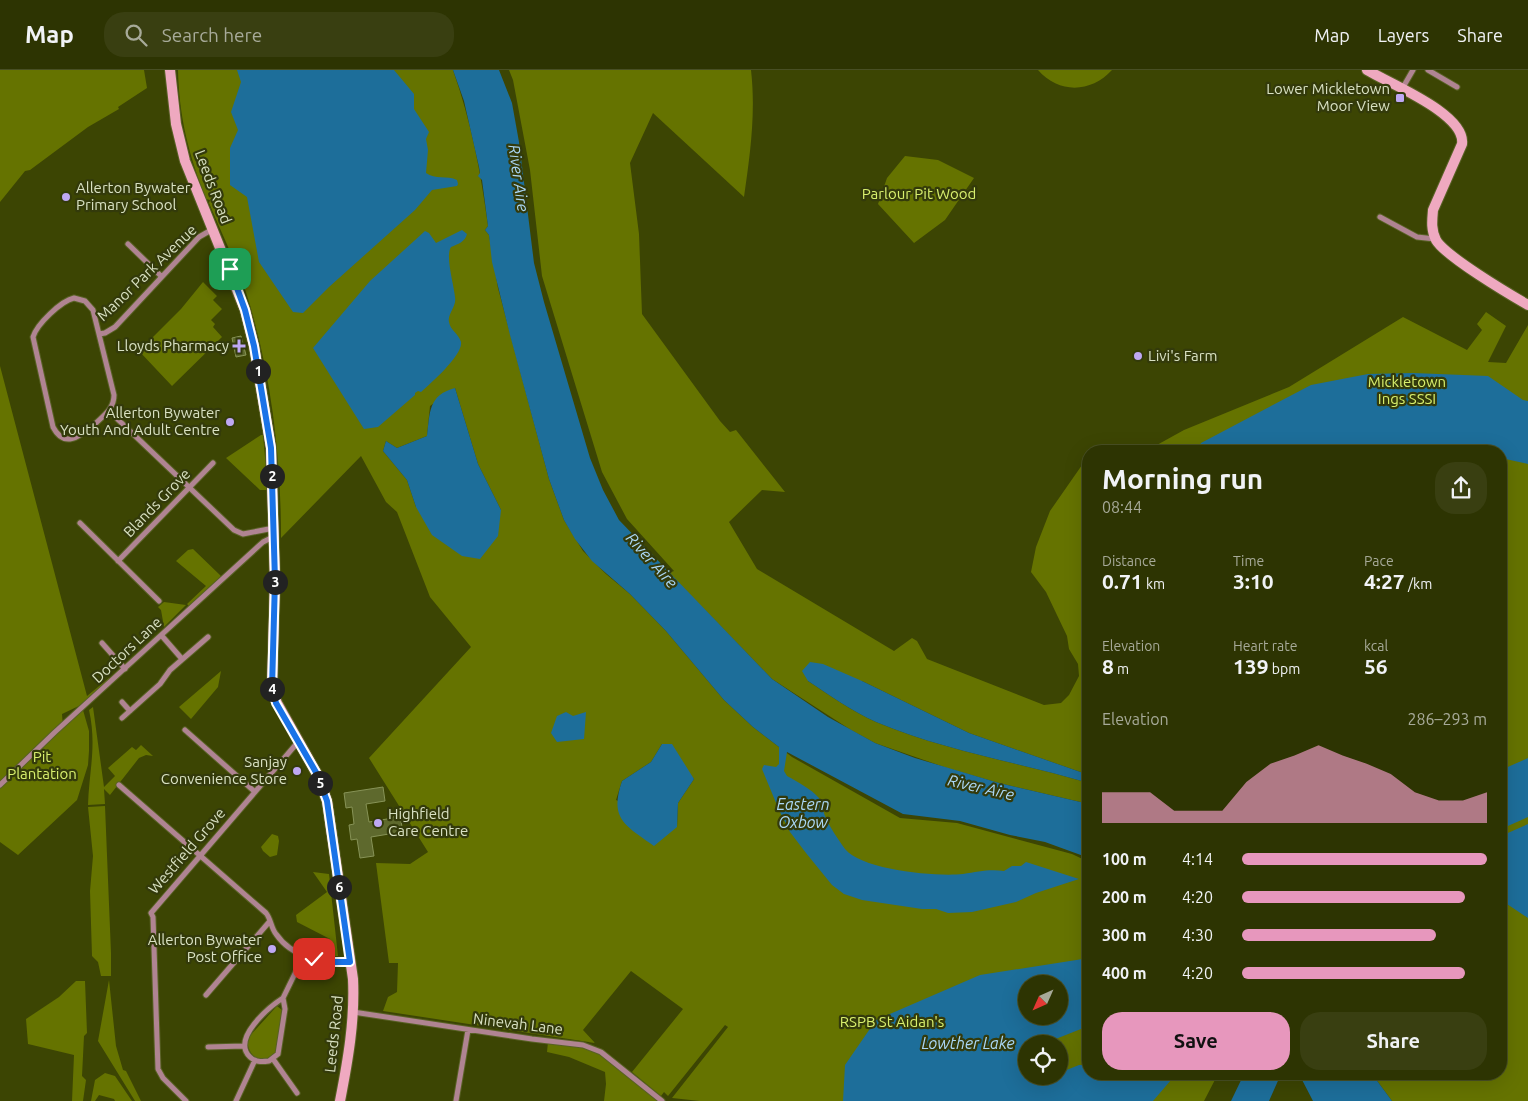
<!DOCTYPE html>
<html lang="en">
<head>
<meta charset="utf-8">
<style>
  body { margin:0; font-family:Ubuntu,sans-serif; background:#393f11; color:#f1f3f6; height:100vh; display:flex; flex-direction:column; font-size:19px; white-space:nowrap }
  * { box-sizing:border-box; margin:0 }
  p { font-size:16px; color:#a7aa99 }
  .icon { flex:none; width:28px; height:28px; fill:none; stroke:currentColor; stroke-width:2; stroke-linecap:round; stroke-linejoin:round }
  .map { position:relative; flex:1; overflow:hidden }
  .side { position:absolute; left:1082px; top:375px; width:425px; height:635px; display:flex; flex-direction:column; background:#2d3402; border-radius:20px; box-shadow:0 5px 20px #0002,0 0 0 1px #484f24 }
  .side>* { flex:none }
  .needle { width:32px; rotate:225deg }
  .controls { position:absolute; left:1018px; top:905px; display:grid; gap:10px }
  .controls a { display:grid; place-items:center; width:50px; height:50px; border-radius:50%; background:#2d3402; box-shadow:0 5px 20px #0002,0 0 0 1px #484f24; font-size:25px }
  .pin { position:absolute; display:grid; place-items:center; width:42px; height:42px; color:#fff; margin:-21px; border-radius:10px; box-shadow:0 2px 8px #0006 }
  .km { position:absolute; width:25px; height:25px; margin:-12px; border-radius:50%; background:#222; color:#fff; font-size:14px; line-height:25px; text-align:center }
  .round { display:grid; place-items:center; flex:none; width:52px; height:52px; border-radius:20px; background:#393f11 }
  .summary { display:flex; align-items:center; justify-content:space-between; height:85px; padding:0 20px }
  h1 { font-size:28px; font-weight:700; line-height:38px }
  .figures { display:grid; grid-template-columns:repeat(3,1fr); gap:8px; height:85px; padding:5px 20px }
  .figures div { display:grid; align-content:center }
  .figures b { font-size:21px; font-weight:700 }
  .figures small { font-size:14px; font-weight:400 }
  .figures p { font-size:14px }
  .chart { height:140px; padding:10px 20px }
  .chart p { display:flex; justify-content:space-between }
  .chart svg { width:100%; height:90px; margin-top:5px; fill:#e797bd; opacity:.7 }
  .primary-button { display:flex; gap:10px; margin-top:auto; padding:10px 20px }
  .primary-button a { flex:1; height:58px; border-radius:20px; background:#e797bd; color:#111; font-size:20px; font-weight:700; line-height:58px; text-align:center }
  .primary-button a+a { background:#393f11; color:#f1f3f6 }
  ul { padding:0 20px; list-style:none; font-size:16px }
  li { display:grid; grid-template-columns:80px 60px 1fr; align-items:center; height:38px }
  li i { height:12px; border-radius:6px; background:#e797bd }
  header { display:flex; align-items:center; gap:30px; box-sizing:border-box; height:70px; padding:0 25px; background:#2d3402; border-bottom:1px solid #484f24 }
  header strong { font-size:24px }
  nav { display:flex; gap:28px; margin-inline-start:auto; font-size:18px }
  .search { width:350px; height:45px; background:#393f11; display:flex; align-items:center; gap:12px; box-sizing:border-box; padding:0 18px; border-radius:20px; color:#a7aa99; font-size:19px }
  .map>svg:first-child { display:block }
</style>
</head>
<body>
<header>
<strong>Map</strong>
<div class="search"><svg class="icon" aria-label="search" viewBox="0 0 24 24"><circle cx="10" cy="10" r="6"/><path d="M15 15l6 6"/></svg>Search here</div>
<nav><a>Map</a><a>Layers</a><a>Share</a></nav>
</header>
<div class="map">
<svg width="1528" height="1031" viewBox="0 0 1528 1031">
  <rect width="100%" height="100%" fill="#3c4503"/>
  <path fill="#657300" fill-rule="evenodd" d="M0 0H144L147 18 118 37 119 39 88 57 30 100 25 101 0 132Z
    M178 0H453C471 51 481 103 488 156L485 160 489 165 498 218 549 409 564 450 583 481 606 504 630 524 666 561 724 630 753 657 792 687 900 748 957 753 1072 784 1089 792V1004H1218L1204 1031H700L672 1028 728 957 725 955 668 1026 664 1022 661 1026 632 1002 683 939 631 901 583 960 595 973 383 941 388 927 397 922 398 893H389L376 793 410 794 428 782 369 688 471 577 430 527 397 442 386 432 361 386 281 468C281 389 272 311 250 235 240 200 223 167 209 133L210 130 206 129C189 85 179 48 178 0ZM455 318 478 394 501 440 416 437 407 410 383 381 386 371 397 378 427 366 430 336ZM662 674 694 709 678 733 677 757 616 730 622 711 651 692ZM1026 914H1059V946H1026ZM1026 974H1059V1006H1026Z
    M509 0H751C756 43 750 85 744 127L653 43 630 93 639 164 642 244 720 351 730 362 736 360 785 422 762 420 729 452 757 499 894 581 912 568 917 571 927 589 1044 635 1061 633 1069 625 1079 606 1078 594 1069 579 1067 566 1046 522 1031 502 1036 477 1050 441 1089 385V705L969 663 862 611H808C829 625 852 641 876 652 945 681 1018 692 1089 713V734L999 713 947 698 875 673 851 660 772 609 669 503 674 501 627 449 602 402 542 206 530 100 513 10Z
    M1038 0H1112C1091 23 1059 24 1038 0Z
    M905 86 938 90 974 108 945 150 914 173 878 134 887 108Z
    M203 212 217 226 213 230 222 239 211 250 215 254 213 257 222 267 172 316 139 281 181 239Z
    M1486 242 1506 256 1488 292 1506 293 1528 255V1031H1392L1375 1008H1368L1357 1004H1501V381H1146L1184 360 1289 317 1403 247 1467 280 1482 260 1477 254Z
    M0 296 87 626 109 608 110 611 83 634 62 644 63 657 83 640 89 661V681L88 695 77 730 18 785 0 772Z
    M261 365H263L268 420H260L226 388Z
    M193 479 221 506 189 536 187 534 206 516 176 491 188 480Z
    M164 532 186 535 164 557 161 540 158 537Z
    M221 601 218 617 191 649 179 637Z
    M93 637 104 717 115 706 108 698 132 677 136 680 141 675 153 686 146 685 139 688 110 725 104 719 105 734 88 735C89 701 97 676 89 640Z
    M105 736 111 883V906H101L98 892 92 886 90 821 93 786 88 737Z
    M272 764 278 766 279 771 277 785 270 787 263 781 261 777Z
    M313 802 329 804 338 886 325 887V882L328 878 326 877 330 869 297 852 296 845 327 822Z
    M109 910 116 976 123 1000 126 1001 141 1031H135L98 971Z
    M76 911H85L87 963 84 966 82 1006 86 1010 83 1031H72L74 985 28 974 26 949 59 927Z
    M277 936 282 940 278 978C270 998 248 992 247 969Z
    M548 972 586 977 601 984 657 1031H604L606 1014 605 1002 569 987 547 982Z
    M105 1003 115 1006 132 1031H115L114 1029 99 1025 95 1031H91L95 1010Z"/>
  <path fill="#1d6e9a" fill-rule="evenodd" d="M237 0H394L414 24V39L429 62 426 69 428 80 426 103C435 110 447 105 457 110L458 114 457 116 432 120 415 140 329 217 303 243 293 242 259 192 247 127 230 115V78L238 60 231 42 241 12Z
    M453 0H499L512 33 519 72 534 193 544 232 590 388 603 420 619 450 772 609 828 647 875 673 915 688 999 713 1089 734V788L1045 772 1010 765 960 751 903 744 787 682 784 701 787 706C798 712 811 719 819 728 822 733 823 741 825 746 830 758 838 769 845 779 862 800 936 807 963 804 978 802 988 799 1004 801L1012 796H1021L1026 792 1079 809 1036 823 1016 832 972 842 948 843 936 839H922L862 830 844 824 832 815 806 783 790 762 779 740 762 699 764 695 776 697 779 694V677L753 657 724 630 666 561 630 524 592 491 575 469 564 450 549 409 510 265 492 192 489 165 485 160 488 156 482 110 478 106 480 103 479 97 464 31Z
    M462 160 467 164C465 172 458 174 451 177 445 186 454 215 455 227 457 236 447 244 449 252 450 260 459 264 461 272 463 285 431 313 421 322L418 321 415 323V325L378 357 364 359 313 278 370 211 425 161 429 163 436 173Z
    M1413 303 1488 306 1523 330 1528 331V394L1501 388V381H1196L1201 373 1311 315 1368 304Z
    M455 318 478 394 501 440 498 466 480 489 462 486 432 465 416 437 407 410 383 381 386 371 397 378 427 366C430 343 428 325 455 318Z
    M810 592 823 594 862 611 969 663 1089 705V713C1018 692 945 681 876 652 852 641 829 625 808 611L802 601Z
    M566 642 573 646 586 642 584 669 557 672 551 663 557 646Z
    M662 674H672L694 709 678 733 677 757 654 776C625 755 609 749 622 711L651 692Z
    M1528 688V747L1501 759V700Z
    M1528 754V848L1501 830V766Z
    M1089 888V959L1086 957 1043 974H1026V1006H1059V1003L1079 995H1089V1004H1172L1171 1010 1153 1031H843L845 995 876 950 980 905ZM1026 914H1059V946H1026Z
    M1244 1004H1281L1269 1031H1231Z
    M1299 1004H1357L1368 1008H1375L1392 1031H1313Z"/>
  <path fill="#5e692d" stroke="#879357" d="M241 266 246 285 236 287 232 268Z
    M383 717 385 731 366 734 369 752 393 748 395 741 400 744 403 764 395 765V763L371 767 374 786 360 788 357 769 351 770 349 755 354 754 352 737 346 738 344 723Z"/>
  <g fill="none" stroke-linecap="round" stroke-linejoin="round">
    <g stroke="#586125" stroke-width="7">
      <path id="street" d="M1428 0 1457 17
        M1402 19 1413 0
        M1380 147 1417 167 1435 169
        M128 174 161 206
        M74 228 85 231 93 240 114 325C114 339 104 345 95 354 81 365 65 380 53 357L33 267C37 254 61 231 74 228Z
        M99 264 105 263 115 257 199 167 213 159
        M109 341 234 460 243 464 274 458
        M80 453 159 531
        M118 491 213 393
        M162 566 182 589
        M102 573 125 599
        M122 632 130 641
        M122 648 160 614 170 600 208 567
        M185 660 255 722
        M0 715 55 662 263 472 273 467
        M119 715 266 843C271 849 271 858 276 864 293 889 323 892 350 892
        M206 925 270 851
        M283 928C269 937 231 969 250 987 255 992 261 992 269 991L278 984 285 939 283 928 304 885
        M353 942 532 969 583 975 601 982 662 1031
        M208 977 244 976
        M273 989 297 1023
        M186 1031 163 1008 158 999 153 847 151 843 298 672
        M236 1031 255 990
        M456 1031 468 960"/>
    </g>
    <g stroke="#586125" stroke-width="12">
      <path id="secondary" d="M170 0 176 54 185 91 245 240 254 276 271 378 275 510 272 618 277 633 317 704 327 731 353 909C355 950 348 990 340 1031
        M1367 0C1390 14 1466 44 1462 74L1433 140C1432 151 1431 160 1436 170 1445 186 1509 224 1528 235"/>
    </g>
    <use href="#street" stroke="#b08492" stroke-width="5"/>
    <use href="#secondary" stroke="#efa9c0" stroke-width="10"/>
  </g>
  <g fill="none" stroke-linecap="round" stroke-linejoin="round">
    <g stroke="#fff" stroke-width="10">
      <path id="route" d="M230 199 245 240 254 276 271 378 275 510 272 618 276 633 317 704 327 731 350 892H324L314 889"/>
    </g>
    <use href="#route" stroke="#1a73e8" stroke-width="6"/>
  </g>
  <g fill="#bfa8f4" stroke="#333a0b" stroke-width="2">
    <rect x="1395" y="23" width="10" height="10" rx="2.5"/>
    <circle cx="66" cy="127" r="5"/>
    <path d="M236.5 268.5h5v5h5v5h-5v5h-5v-5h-5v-5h5z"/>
    <circle cx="1138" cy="286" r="5"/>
    <circle cx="230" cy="352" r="5"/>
    <circle cx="297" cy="701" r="5"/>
    <circle cx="378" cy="753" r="5"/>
    <circle cx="272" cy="879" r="5"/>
  </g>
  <g text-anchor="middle" stroke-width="4.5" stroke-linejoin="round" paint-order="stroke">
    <g font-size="15" fill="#d9e1c2" stroke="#333a0b" text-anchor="end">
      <text x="1390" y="24">Lower Mickletown<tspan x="1390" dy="17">Moor View</tspan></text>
      <text x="76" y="123" text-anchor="start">Allerton Bywater<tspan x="76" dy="17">Primary School</tspan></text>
      <text x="229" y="281">Lloyds Pharmacy</text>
      <text x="1148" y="291" text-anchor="start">Livi's Farm</text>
      <text x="220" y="348">Allerton Bywater<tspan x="220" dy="17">Youth And Adult Centre</tspan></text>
      <text x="287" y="697">Sanjay<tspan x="287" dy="17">Convenience Store</tspan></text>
      <text x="388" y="749" text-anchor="start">Highfield<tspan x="388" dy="17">Care Centre</tspan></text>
      <text x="262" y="875">Allerton Bywater<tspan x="262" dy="17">Post Office</tspan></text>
    </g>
    <g font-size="15" fill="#d9e1c2" stroke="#333a0b">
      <text transform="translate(213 117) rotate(69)" y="5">Leeds Road</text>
      <text transform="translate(147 203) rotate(-44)" y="5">Manor Park Avenue</text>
      <text transform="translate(157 433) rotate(-46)" y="5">Blands Grove</text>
      <text transform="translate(127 580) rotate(-43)" y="5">Doctors Lane</text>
      <text transform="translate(187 781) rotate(-49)" y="5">Westfield Grove</text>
      <text transform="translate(518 954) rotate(7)" y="5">Ninevah Lane</text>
      <text transform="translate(334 964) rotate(-84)" y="5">Leeds Road</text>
    </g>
    <g font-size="15" fill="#d8ef6d" stroke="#333a0b">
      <text x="919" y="129">Parlour Pit Wood</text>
      <text x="1407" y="317">Mickletown<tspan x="1407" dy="17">Ings SSSI</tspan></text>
      <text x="42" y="692">Pit<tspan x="42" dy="17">Plantation</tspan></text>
      <text x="892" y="957">RSPB St Aidan's</text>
    </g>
    <g font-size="16" font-style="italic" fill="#abd7f6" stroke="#333a0b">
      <text transform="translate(519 108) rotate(82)" y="6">River Aire</text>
      <text transform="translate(652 490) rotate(48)" y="6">River Aire</text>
      <text transform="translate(981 717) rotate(13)" y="6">River Aire</text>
      <text x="803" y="740">Eastern<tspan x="803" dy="18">Oxbow</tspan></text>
      <text x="968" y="979">Lowther Lake</text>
    </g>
  </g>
</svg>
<div class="controls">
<a><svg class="needle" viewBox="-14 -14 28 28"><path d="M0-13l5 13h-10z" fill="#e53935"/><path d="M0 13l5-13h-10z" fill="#a7aa99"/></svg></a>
<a><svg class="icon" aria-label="locate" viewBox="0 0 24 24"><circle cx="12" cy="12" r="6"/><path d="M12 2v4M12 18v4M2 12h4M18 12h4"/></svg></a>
</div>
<div class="pin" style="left:230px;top:199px;background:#1e9e55"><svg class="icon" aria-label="arrive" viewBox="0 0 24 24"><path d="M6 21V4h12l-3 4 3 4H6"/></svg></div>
<div class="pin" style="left:314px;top:889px;background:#d93025"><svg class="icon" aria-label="check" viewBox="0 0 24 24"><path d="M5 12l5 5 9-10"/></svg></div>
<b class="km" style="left:258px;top:301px">1</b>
<b class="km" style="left:272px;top:406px">2</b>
<b class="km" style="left:275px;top:512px">3</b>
<b class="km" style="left:272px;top:619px">4</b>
<b class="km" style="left:320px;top:713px">5</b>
<b class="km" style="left:339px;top:817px">6</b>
<section class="side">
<div class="summary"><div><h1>Morning run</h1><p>08:44</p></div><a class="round"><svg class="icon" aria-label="share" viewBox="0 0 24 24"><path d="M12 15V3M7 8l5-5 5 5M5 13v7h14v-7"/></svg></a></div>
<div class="figures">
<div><p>Distance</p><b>0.71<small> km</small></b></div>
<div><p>Time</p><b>3:10</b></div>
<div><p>Pace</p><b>4:27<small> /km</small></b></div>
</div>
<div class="figures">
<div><p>Elevation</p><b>8<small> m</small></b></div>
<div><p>Heart rate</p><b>139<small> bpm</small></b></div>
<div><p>kcal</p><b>56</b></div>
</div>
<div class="chart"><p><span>Elevation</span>286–293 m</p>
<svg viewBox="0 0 160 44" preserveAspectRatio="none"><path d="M0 44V29L10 29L20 29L30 38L40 38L50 38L60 24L70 15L80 11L90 6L100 11L110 15L120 20L130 29L140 33L150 33L160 29V44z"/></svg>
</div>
<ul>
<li><b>100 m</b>4:14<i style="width:100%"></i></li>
<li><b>200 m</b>4:20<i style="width:91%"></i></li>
<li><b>300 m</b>4:30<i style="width:79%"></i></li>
<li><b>400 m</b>4:20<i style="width:91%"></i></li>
</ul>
<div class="primary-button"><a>Save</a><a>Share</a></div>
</section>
</div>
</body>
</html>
